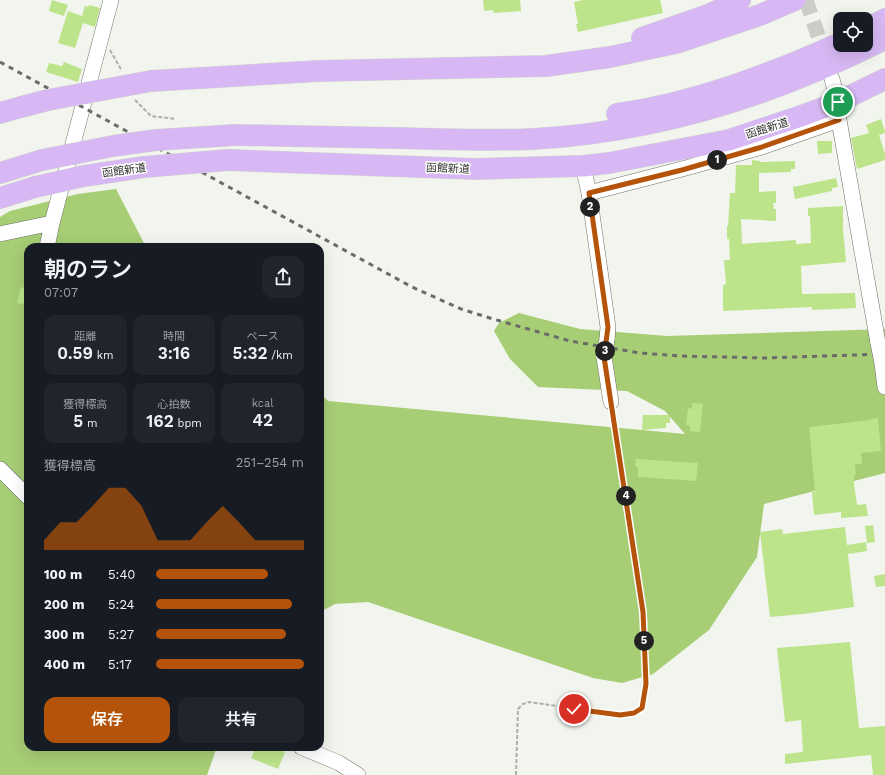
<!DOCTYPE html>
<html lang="ja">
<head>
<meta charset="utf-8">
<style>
  body { margin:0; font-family:"Work Sans","Noto Sans JP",sans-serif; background:#20242c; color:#f1f3f6; height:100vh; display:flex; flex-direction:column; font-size:15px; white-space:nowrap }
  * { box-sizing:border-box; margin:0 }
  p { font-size:13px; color:#9ea1a6 }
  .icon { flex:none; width:22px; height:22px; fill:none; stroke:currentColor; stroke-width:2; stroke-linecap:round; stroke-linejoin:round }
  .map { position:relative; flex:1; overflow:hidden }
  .drawer { position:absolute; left:24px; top:243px; width:300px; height:508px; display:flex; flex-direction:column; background:#171b24; border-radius:12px; box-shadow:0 4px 16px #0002 }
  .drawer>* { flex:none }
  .buttons { position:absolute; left:833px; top:12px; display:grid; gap:8px }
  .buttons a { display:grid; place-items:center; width:40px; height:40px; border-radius:8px; background:#171b24; box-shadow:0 4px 16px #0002; font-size:20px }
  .pin { position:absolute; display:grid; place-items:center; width:34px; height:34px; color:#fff; margin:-17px; border:2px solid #fff; border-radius:50%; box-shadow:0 1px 4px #0007 }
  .km { position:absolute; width:20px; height:20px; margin:-10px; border-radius:50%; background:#222; color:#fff; font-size:11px; line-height:20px; text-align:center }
  .round { display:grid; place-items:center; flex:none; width:42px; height:42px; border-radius:12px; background:#20242c }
  .head { display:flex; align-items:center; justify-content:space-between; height:68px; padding:0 20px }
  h1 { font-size:22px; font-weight:600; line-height:30px }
  .stats { display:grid; grid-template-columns:repeat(3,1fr); gap:6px; height:68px; padding:4px 20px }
  .stats div { display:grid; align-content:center; border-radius:10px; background:#20242c; text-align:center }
  .stats b { font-size:17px; font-weight:600 }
  .stats small { font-size:11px; font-weight:400 }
  .stats p { font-size:11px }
  .chart { height:112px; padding:8px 20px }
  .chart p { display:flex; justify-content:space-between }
  .chart svg { width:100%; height:72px; margin-top:4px; fill:#b45309; opacity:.7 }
  .cta { display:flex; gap:8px; margin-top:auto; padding:8px 20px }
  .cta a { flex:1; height:46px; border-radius:12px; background:#b45309; color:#fff; font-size:16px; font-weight:600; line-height:46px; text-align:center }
  .cta a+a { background:#20242c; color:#f1f3f6 }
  ul { padding:0 20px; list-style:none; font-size:13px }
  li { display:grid; grid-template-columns:64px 48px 1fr; align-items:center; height:30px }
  li i { height:10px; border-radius:5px; background:#b45309 }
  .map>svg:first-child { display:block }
</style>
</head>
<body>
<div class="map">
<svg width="885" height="775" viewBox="0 0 885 775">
  <rect width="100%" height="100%" fill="#f1f5ed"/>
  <path fill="#a7cd75" d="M116 189 146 247H28V747H217L207 775H0V217L10 211 78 194Z
    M519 313 580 329 667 336 885 329V473L764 504 757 557 709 630 653 674 622 683 593 678 368 602 335 604 320 612V393L328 401 685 434 665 411 627 391 538 387 510 359 494 331 499 323Z"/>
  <path fill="#bde48b" d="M52 0 68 5 64 16 49 11Z
    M483 0H520L521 11 494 13 493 10 484 11Z
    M583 0H660L663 13 578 32 576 24H578L574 2Z
    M89 5 100 8 95 27 83 23 75 48 58 43 68 11 82 16 85 6 88 7Z
    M64 62 82 69 78 82 46 72 49 63 62 66Z
    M881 119 885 131V133L879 135 885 154V160L857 169 851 138 869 133 866 125Z
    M817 141H832V153L818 154Z
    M752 160 760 161V162L795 161V169H791V172L759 173V192L776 191V203H773L774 209H776V221L741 219 742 244 796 240V244L811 243 810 216H808V208L843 206V229L846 262 801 266 802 294 855 293 856 308 812 310V307L723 311V285L726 284 724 260H730L729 239H727V226H728L730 193H735L736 165H752Z
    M836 178 838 187 832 188V191L795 199 793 187Z
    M21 287 28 289V305L17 303Z
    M692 403 703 404 700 432 690 431V426L686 425 688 408 692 409Z
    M643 415H670V423H666V428L642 430Z
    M878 418 881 451 861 453 862 464H855L856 475H854V483L857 505 866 504 868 516 841 518V512L814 515 812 492H815L809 427 871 420V419Z
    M636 459 698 463 696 481 638 477V467H635Z
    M873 525 875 542 867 543 865 526Z
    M845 527 847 545 866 542 867 551 848 554 854 607 803 614 770 617 760 532 782 529 783 534Z
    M885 574V586L876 587 874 576Z
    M850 642 859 728 885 726V775H873L871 755 785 764V754L803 752 801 720 785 722 777 648Z
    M256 747H273L285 752 278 769 251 758Z"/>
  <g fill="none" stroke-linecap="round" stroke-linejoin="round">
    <path stroke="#cbcec7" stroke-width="15" stroke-dasharray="15 8" stroke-linecap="butt" d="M806 0 826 59"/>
    <g stroke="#6e716b" stroke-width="16">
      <path id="minor" d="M832 79 838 102 839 120 878 343
        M583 166 589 193 608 327 607 339
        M589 193 682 169 762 147 839 120
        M0 234 52 223
        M47 247 52 223 111 0
        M604 357 611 402
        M882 363 885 387
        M0 469 28 497
        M301 747 339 763 358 775"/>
    </g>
    <g stroke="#d2d2d1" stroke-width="22">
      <path id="highway" d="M866 29 885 19
        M642 38 708 15 740 0
        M151 81 318 71 546 66 610 57 676 43 760 15 795 0
        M0 113 21 107
        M617 114C694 103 769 75 840 43
        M235 135C289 136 342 137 396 138 442 139 487 141 533 139 658 132 775 95 885 39
        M228 160 476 169 583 166 609 163 729 140 804 115 838 102 885 79
        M0 173 42 160
        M0 198 35 187"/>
    </g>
    <path stroke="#acaea8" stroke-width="2" stroke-dasharray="4 2" stroke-linecap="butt" d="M110 50 122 71
      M135 100 151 116 176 119
      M516 775 518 709 523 704 529 702 620 715 634 713 642 708 646 684 643 612 613 413"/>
    <use href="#minor" stroke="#fff" stroke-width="15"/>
    <use href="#highway" stroke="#d7b8f4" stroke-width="21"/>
    <path stroke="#6a6c68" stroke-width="3" stroke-dasharray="5 5" stroke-linecap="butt" d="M0 62 412 287 461 309 493 319 570 341 640 353 681 356 764 358 885 354"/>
    <g stroke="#6e716b" stroke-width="16" stroke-linecap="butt">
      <path id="minor-bridge" d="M878 343 882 363
        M604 357 607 339"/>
    </g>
    <g stroke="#d2d2d1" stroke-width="22" stroke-linecap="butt">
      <path id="highway-bridge" d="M21 107 48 100 151 81
        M42 160 113 146 156 140 235 135
        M35 187 84 176 144 167 228 160"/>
    </g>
    <use href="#minor-bridge" stroke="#fff" stroke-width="15"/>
    <use href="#highway-bridge" stroke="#d7b8f4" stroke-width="21"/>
  </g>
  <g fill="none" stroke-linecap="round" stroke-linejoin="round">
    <g stroke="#fff" stroke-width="8">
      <path id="route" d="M574 709 620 715 634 713 642 708 646 684 643 612 604 357 608 327 589 193 682 170 762 147 839 120 838 102"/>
    </g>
    <use href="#route" stroke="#b45309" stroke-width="5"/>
  </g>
  <g text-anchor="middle" stroke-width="3" stroke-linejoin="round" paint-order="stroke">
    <g font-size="11" fill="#31322f" stroke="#fff">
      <text transform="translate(767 128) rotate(-18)" y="4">函館新道</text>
      <text transform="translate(448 168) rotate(2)" y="4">函館新道</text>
      <text transform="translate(124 170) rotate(-8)" y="4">函館新道</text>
    </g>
  </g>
</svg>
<div class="buttons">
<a><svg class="icon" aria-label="locate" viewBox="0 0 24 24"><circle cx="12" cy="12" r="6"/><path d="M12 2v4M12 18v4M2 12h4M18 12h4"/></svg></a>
</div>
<div class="pin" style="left:838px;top:102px;background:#1e9e55"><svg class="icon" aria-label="arrive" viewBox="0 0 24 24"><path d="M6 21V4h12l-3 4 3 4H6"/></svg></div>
<div class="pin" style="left:574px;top:709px;background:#d93025"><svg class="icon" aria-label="check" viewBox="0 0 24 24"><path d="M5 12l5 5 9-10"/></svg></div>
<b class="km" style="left:717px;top:160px">1</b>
<b class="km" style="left:590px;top:207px">2</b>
<b class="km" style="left:605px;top:351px">3</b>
<b class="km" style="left:626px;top:496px">4</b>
<b class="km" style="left:644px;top:641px">5</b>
<section class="drawer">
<div class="head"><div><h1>朝のラン</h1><p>07:07</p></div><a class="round"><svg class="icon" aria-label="share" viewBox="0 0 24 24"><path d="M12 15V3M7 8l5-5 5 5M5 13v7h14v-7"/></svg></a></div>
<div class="stats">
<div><p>距離</p><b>0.59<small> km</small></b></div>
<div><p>時間</p><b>3:16</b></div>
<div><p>ペース</p><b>5:32<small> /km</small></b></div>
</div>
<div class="stats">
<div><p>獲得標高</p><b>5<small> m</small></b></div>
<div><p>心拍数</p><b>162<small> bpm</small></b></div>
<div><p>kcal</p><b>42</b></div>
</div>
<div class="chart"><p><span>獲得標高</span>251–254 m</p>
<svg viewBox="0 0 160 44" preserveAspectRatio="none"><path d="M0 44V38L10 27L20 27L30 17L40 6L50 6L60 17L70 38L80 38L90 38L100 27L110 17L120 27L130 38L140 38L150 38L160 38V44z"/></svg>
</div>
<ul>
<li><b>100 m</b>5:40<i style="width:76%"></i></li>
<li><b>200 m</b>5:24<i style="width:92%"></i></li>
<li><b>300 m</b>5:27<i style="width:88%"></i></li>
<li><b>400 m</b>5:17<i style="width:100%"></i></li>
</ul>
<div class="cta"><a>保存</a><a>共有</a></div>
</section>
</div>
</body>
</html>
